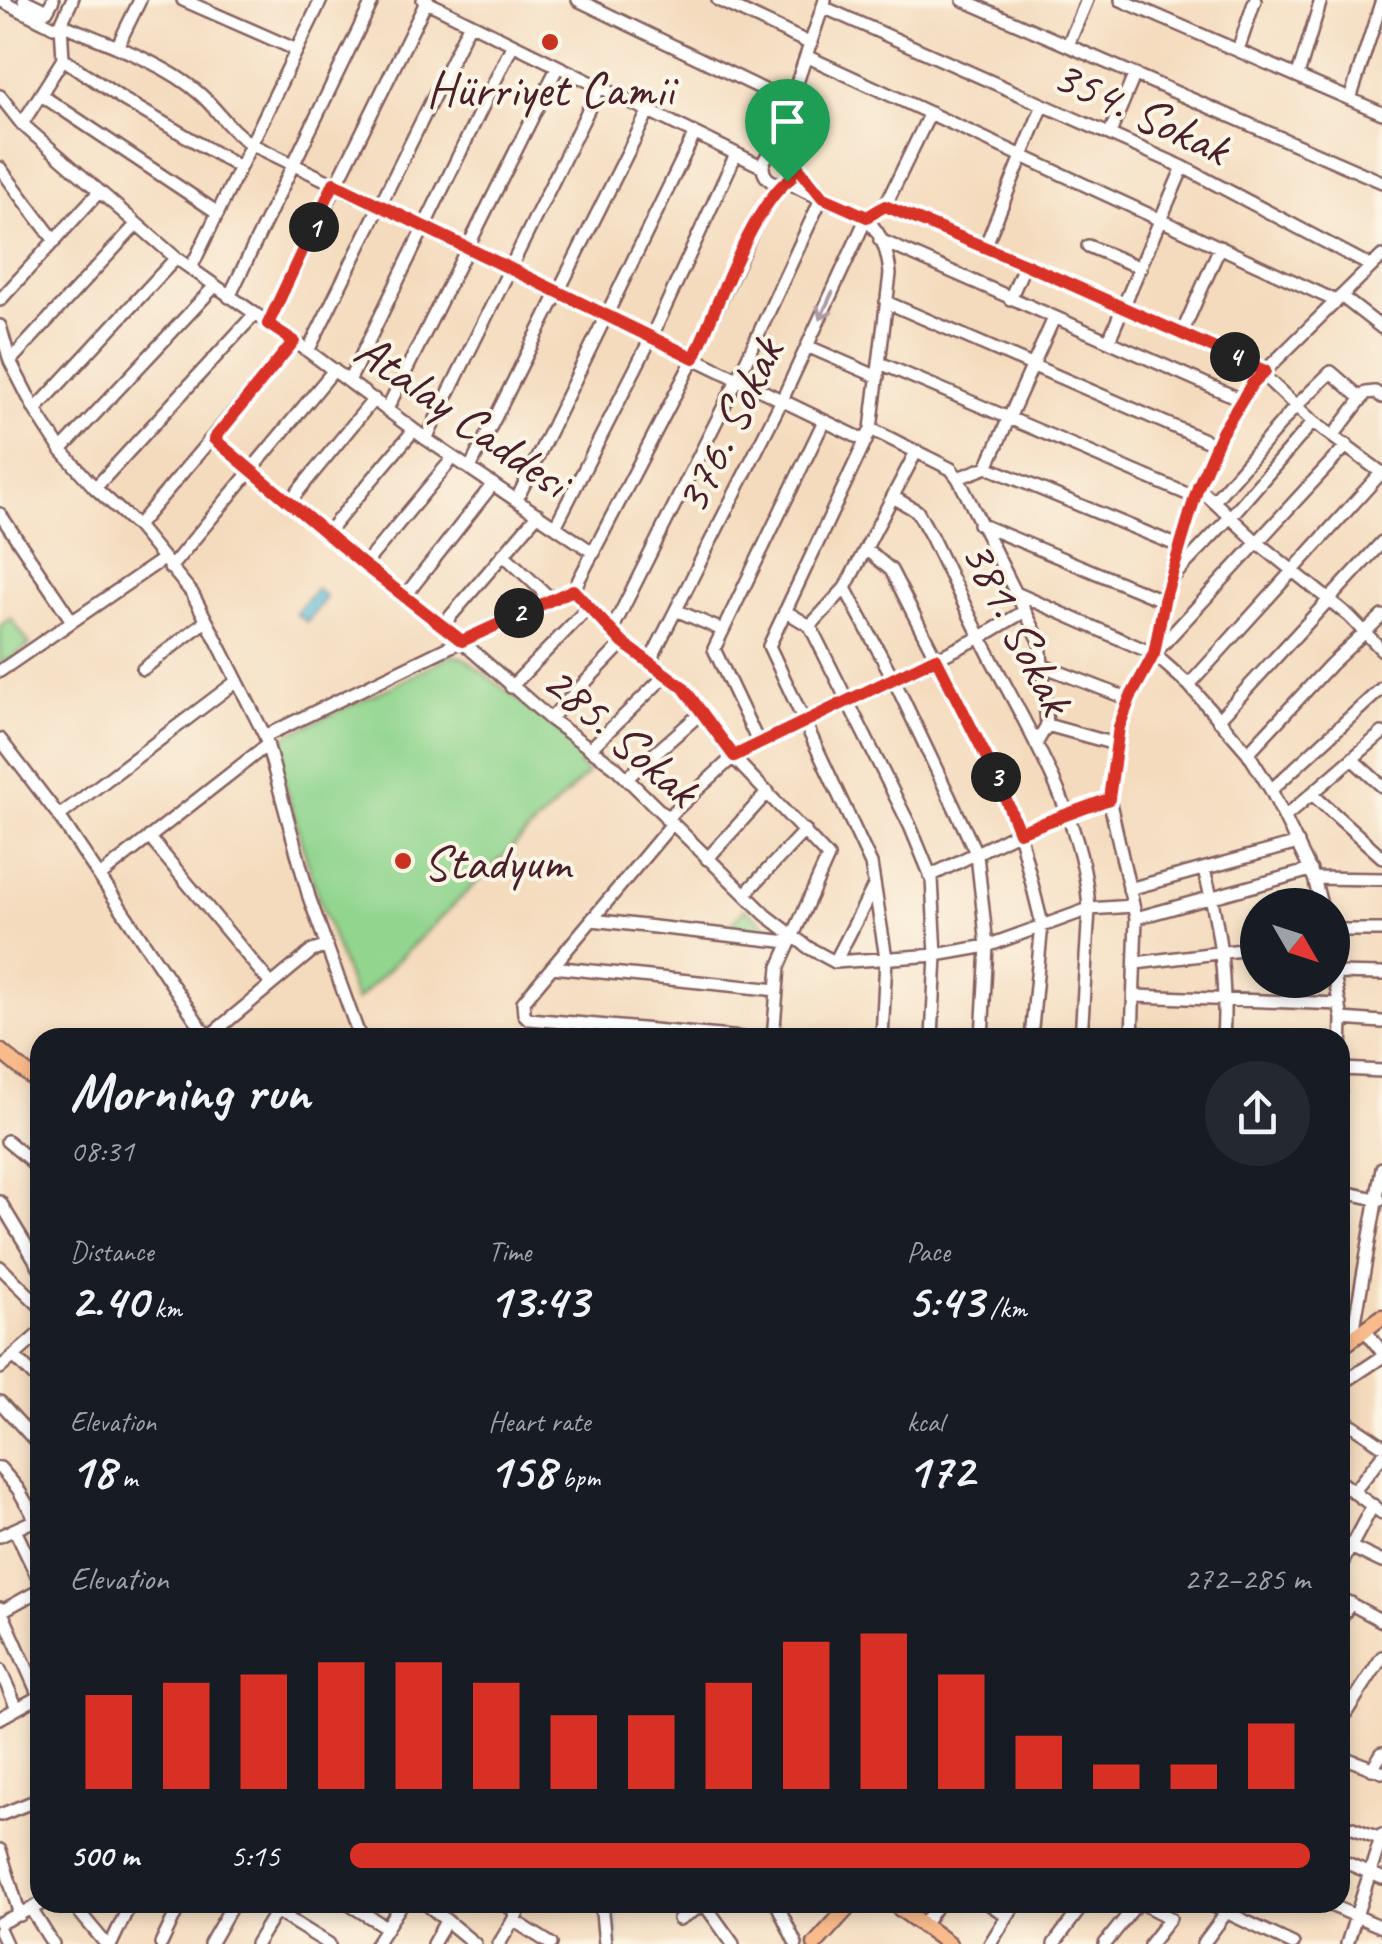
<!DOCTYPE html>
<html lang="en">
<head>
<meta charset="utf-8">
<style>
  body { margin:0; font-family:Caveat,sans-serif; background:#242831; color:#f1f3f6; height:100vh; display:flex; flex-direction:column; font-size:38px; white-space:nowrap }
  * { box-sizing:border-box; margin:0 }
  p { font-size:32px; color:#9ea1a6 }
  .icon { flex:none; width:55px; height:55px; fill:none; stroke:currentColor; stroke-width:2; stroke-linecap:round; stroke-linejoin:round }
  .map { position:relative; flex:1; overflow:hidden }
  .panel { position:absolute; left:30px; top:1028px; width:1320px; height:885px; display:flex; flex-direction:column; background:#171b24; border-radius:30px; box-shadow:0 5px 15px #0003 }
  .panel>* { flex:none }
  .needle { width:65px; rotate:129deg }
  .controls { position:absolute; left:1240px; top:888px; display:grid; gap:20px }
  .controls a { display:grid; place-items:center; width:110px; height:110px; border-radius:50%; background:#171b24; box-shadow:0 5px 15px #0003; font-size:50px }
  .pin { position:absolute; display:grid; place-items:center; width:85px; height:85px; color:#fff; margin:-102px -42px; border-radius:50% 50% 50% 0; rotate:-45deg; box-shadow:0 0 10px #0007 }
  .pin .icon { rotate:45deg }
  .km { position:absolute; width:50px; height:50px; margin:-25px; border-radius:50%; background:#222; color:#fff; font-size:28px; line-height:50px; text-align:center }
  .round { display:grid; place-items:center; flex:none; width:105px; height:105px; border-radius:52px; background:#242831 }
  .head { display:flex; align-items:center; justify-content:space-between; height:170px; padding:0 40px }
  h1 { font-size:55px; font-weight:700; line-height:75px }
  .stats { display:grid; grid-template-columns:repeat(3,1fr); gap:15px; height:170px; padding:10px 40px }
  .stats div { display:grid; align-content:center }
  .stats b { font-size:50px; font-weight:700 }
  .stats small { font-size:28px; font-weight:400 }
  .stats p { font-size:28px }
  .chart { height:280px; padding:20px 40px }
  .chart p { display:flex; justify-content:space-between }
  .chart svg { width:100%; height:180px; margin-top:10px; stroke:#d93025; stroke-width:6 }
  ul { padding:0 40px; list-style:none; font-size:32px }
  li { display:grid; grid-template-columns:160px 120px 1fr; align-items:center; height:75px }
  li i { height:25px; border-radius:12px; background:#d93025 }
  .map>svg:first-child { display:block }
</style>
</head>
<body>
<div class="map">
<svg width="1382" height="1944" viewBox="0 0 1382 1944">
  <rect width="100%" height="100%" fill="#fcf5e5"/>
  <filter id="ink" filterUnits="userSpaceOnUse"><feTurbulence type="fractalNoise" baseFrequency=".01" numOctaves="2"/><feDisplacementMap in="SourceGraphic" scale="20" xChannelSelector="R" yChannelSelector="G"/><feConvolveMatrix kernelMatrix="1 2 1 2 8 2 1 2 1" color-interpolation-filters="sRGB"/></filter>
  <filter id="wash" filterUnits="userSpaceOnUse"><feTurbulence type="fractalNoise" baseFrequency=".0048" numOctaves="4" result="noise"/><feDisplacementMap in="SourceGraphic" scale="40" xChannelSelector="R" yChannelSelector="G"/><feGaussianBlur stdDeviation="2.25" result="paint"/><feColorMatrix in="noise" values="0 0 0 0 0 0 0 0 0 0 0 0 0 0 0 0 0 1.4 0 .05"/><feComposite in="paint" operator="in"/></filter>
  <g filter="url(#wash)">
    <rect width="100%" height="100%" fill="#f4dbbe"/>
    <path fill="#91d58f" stroke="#6e7a5d" stroke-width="2.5" d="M11 618 30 645 0 666V626Z
      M452 655 464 658 589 755 579 765 588 773 356 1001 316 891 281 771 284 736 389 688Z
      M745 908 776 934 727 929Z"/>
    <path fill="#5ebfdc" stroke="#546f84" stroke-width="2.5" d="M316 589 326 597 307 622 296 614Z"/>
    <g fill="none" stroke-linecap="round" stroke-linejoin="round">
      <path stroke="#5ebfdc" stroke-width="2.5" d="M615 1902 617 1944"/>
    </g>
  </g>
  <g filter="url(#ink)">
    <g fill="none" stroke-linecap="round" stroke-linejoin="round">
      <g stroke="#86615e" stroke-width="16">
        <path id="minor" d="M0 0 54 27 61 24C104 42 166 63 201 95 219 111 229 130 251 144L866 441
          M24 0 47 11 53 0
          M183 0 297 50
          M423 0 763 167
          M578 0 789 102
          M718 0 811 44
          M963 0 1382 182
          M1121 0 1382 113
          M823 7 1183 167 1371 266
          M1068 45 1087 0
          M117 47 140 0
          M1238 50 1255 0
          M806 56 1336 301
          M63 59 124 100 239 167
          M1298 75 1321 0
          M41 95 218 213
          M0 96 22 124 176 258 308 351 426 439 594 553
          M1350 99 1382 0
          M22 124 63 59 61 24 72 0
          M1110 133 1134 76
          M763 167a16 16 0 1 1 32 0a16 16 0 1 1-32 0Z
          M768 155 783 124 825 0
          M794 162 820 194
          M0 168 55 241
          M787 181C833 213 883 199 890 274L871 429 769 646 871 864 886 958 882 1038
          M885 206 1025 264 1265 371
          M880 240 1242 400
          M1088 246 1141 268
          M985 247 1043 105
          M191 268 321 0
          M1341 296 1382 328
          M229 297 373 0
          M1010 299 1025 264
          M0 300 98 193
          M886 302 1216 445
          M268 324 427 0
          M0 326 10 361 35 410 61 450 95 488 137 526 192 593 212 631 265 736 309 897 360 1038
          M1182 333 1220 247
          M1109 340 1183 167
          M807 346 878 377
          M308 351 469 25
          M10 361 135 226
          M880 363 1194 497
          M1262 374 1313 422 1382 473
          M349 381 512 46
          M387 409 557 68
          M35 410 176 258
          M871 429 951 469 958 478 1040 641 1047 725 1036 744
          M1333 436 1366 393 1375 392 1382 397
          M213 439 364 565 443 625 550 719 614 766 766 915 809 948 835 962 936 955 987 946 1089 909 1133 906
          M426 439 599 88
          M61 450 214 287
          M987 467 1181 547
          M470 468 648 112
          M958 478 987 467 1054 318
          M1198 487 1258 543 1349 616 1382 650
          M95 488 254 315
          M893 497 917 511 931 536C951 577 971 619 992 660 1032 736 1084 821 1089 909L1081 1038
          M517 499 694 135
          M290 501 374 399
          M1214 501 1296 406 1331 372 1362 399
          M0 514 72 621
          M979 524 1164 601
          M556 525 651 338 736 154
          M137 526 294 341
          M326 534 414 430
          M867 550 891 570 998 780 1019 832 1042 924 1031 1038
          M503 554 550 598
          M364 565 453 458
          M170 568 334 370
          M1172 578 1232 515 1313 422
          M845 588 894 680 977 855 987 946 982 1038
          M573 591 623 643 683 687 733 757 828 857 779 967 773 1038
          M573 591 694 358 761 213 782 183
          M1016 593 1154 654 1189 685 1248 753 1271 790 1314 878 1321 905
          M405 596 493 484
          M678 611 722 630
          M785 611 810 626 910 826 932 879 936 955 932 1038
          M443 625 538 514
          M810 626 845 588 916 452
          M611 632 738 378 822 197
          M1154 654 1347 445
          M649 663 782 400 867 217 885 206 930 113
          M1041 665 1129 699
          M143 669 206 621
          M0 671 163 559
          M1189 685 1382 472
          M511 687 587 609
          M550 719 623 643
          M1218 720 1382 542
          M1047 725 1115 744
          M265 736 550 598 573 591
          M0 739 59 816 208 1038
          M759 744 714 649 824 421
          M590 749 666 675
          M1248 753 1331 664 1382 616
          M1352 759 1382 786
          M627 778 701 713
          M1271 790 1382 688
          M1312 794 1382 857
          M59 816 237 681
          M1286 816 1382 733
          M666 819 733 757 981 637 1025 611
          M671 825 528 996 523 1002 524 1014 529 1019 743 1038
          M149 837 271 984
          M707 859 768 792
          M1204 870C1220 926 1227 979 1223 1038
          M100 876 267 745
          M930 876 1019 832 1109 799
          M1314 878 1382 879
          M1129 889 1298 843
          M745 894 805 830
          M1136 918 1311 870
          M592 920 789 942
          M1332 930H1382
          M835 962 874 886
          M1136 963 1258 948
          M1332 963 1342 1019 1340 1090
          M552 967 777 990
          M1334 973 1382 974
          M1135 996 1340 1004
          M1342 1019 1382 1022
          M1133 1033 1173 1038
          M207 1038 312 951 325 947
          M1132 1038 1136 918 1109 799 1119 727 1129 699 1154 654 1164 601 1194 497 1221 433 1252 384 1382 256
          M1343 1069 1382 1071
          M7 1141 29 1159 40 1174
          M1340 1191 1380 1200
          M0 1202 40 1268
          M0 1267 40 1306
          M1365 1330 1382 1352
          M1352 1339 1382 1168
          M14 1356 40 1382
          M0 1368 40 1333
          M1340 1379H1349L1382 1357
          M0 1402 40 1446
          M1340 1417 1382 1445
          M0 1468 18 1489 40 1527
          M1340 1482 1382 1513
          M1354 1491 1382 1456
          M15 1530 40 1582
          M0 1536 35 1520
          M1340 1542 1382 1562
          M1340 1567 1373 1505
          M1340 1598 1382 1621
          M0 1608 40 1698
          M0 1612 40 1590
          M1340 1619 1351 1603
          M0 1670 17 1708
          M0 1718 40 1696
          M1340 1722 1382 1657
          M1340 1756 1382 1772
          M1372 1769 1382 1753
          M35 1801 40 1822
          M0 1815 40 1799
          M1340 1823 1381 1839
          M0 1850 20 1915
          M1340 1860 1382 1878
          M71 1902 106 1944
          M278 1902 282 1915 329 1944
          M345 1902 386 1927
          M424 1902 475 1944
          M501 1902 518 1913
          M601 1902 605 1944
          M776 1902 796 1944
          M986 1902 1006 1915
          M1139 1902 1170 1918 1150 1944
          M1205 1902 1293 1944
          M1323 1902 1382 1927
          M705 1905 733 1944
          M31 1909 53 1944
          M282 1915 306 1902
          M679 1919 709 1902
          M513 1920 551 1944
          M0 1923 45 1902
          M922 1927 939 1902
          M0 1931 6 1944
          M111 1944 131 1902
          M161 1944 181 1902
          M210 1944 234 1902
          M256 1944 280 1905
          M376 1944 403 1902
          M433 1944 445 1923
          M499 1944 524 1902
          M990 1944 1016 1902
          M1054 1944 1085 1902
          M1105 1944 1138 1902
          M1203 1944 1226 1913
          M1347 1944 1382 1835"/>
      </g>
      <g stroke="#86615e" stroke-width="19">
        <path id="major" d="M0 1051 40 1084
          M1340 1348 1382 1317
          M891 1902 949 1944
          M815 1944 853 1902"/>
      </g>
      <use href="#minor" stroke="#fff" stroke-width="11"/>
      <use href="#major" stroke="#fabb8c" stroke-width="14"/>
    </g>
    <defs><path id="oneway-shaft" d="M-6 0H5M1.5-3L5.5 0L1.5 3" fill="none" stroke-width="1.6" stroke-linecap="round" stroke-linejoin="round" transform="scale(2.5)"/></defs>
    <use stroke="#ae9aa0" href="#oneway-shaft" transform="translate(826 306) rotate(115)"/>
  </g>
  <g fill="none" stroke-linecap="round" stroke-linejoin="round" filter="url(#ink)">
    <g stroke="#fff" stroke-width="20">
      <path id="route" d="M794 162 822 197 867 217 885 206 1025 264 1265 371 1252 384 1221 434 1198 487 1164 601 1154 654 1130 698 1119 727 1109 799 1019 832 998 780 936 658 734 756 683 687 623 643 573 590 462 641 364 565 214 439 294 341 268 324 334 183 694 358C715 312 753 204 791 178Z"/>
    </g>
    <use href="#route" stroke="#d93025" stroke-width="12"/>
  </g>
  <g fill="#c8321e" stroke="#fcf5e5" stroke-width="4">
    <circle cx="550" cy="42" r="10"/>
    <circle cx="403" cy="861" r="10"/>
  </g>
  <g text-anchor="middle" stroke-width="8" stroke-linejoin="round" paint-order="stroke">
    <g font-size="50" fill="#4a1f2b" stroke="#fcf5e5">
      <text x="550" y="106">Hürriyet Camii</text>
      <text x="423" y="879" text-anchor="start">Stadyum</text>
    </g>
    <g font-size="50" fill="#4a1f2b" stroke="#fcf5e5">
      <text transform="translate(1142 110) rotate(25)" y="18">354. Sokak</text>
      <text transform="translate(463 414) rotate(35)" y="18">Atalay Caddesi</text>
      <text transform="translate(727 425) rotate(-64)" y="18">376. Sokak</text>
      <text transform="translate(1019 626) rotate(63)" y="18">381. Sokak</text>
      <text transform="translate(622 734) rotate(41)" y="18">285. Sokak</text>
    </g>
  </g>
</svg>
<div class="controls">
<a><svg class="needle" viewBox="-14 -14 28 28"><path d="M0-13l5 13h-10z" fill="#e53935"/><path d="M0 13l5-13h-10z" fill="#9ea1a6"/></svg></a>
</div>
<div class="pin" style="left:787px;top:181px;background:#1e9e55"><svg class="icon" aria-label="arrive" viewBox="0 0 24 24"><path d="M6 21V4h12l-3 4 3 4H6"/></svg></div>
<b class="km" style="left:314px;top:227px">1</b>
<b class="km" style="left:519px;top:613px">2</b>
<b class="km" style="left:996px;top:777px">3</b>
<b class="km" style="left:1235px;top:357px">4</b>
<section class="panel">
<div class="head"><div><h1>Morning run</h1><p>08:31</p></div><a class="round"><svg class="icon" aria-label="share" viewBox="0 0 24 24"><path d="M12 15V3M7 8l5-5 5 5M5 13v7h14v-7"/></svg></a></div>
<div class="stats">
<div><p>Distance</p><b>2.40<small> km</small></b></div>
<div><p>Time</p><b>13:43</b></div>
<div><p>Pace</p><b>5:43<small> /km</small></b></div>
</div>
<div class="stats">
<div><p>Elevation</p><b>18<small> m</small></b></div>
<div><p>Heart rate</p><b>158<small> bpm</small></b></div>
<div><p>kcal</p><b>172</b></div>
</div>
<div class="chart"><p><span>Elevation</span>272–285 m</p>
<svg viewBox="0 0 160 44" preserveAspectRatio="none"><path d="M5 44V21M15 44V18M25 44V16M35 44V13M45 44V13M55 44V18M65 44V26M75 44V26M85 44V18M95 44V8M105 44V6M115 44V16M125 44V31M135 44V38M145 44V38M155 44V28"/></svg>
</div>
<ul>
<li><b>500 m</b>5:15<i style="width:100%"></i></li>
</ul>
</section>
</div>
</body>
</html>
